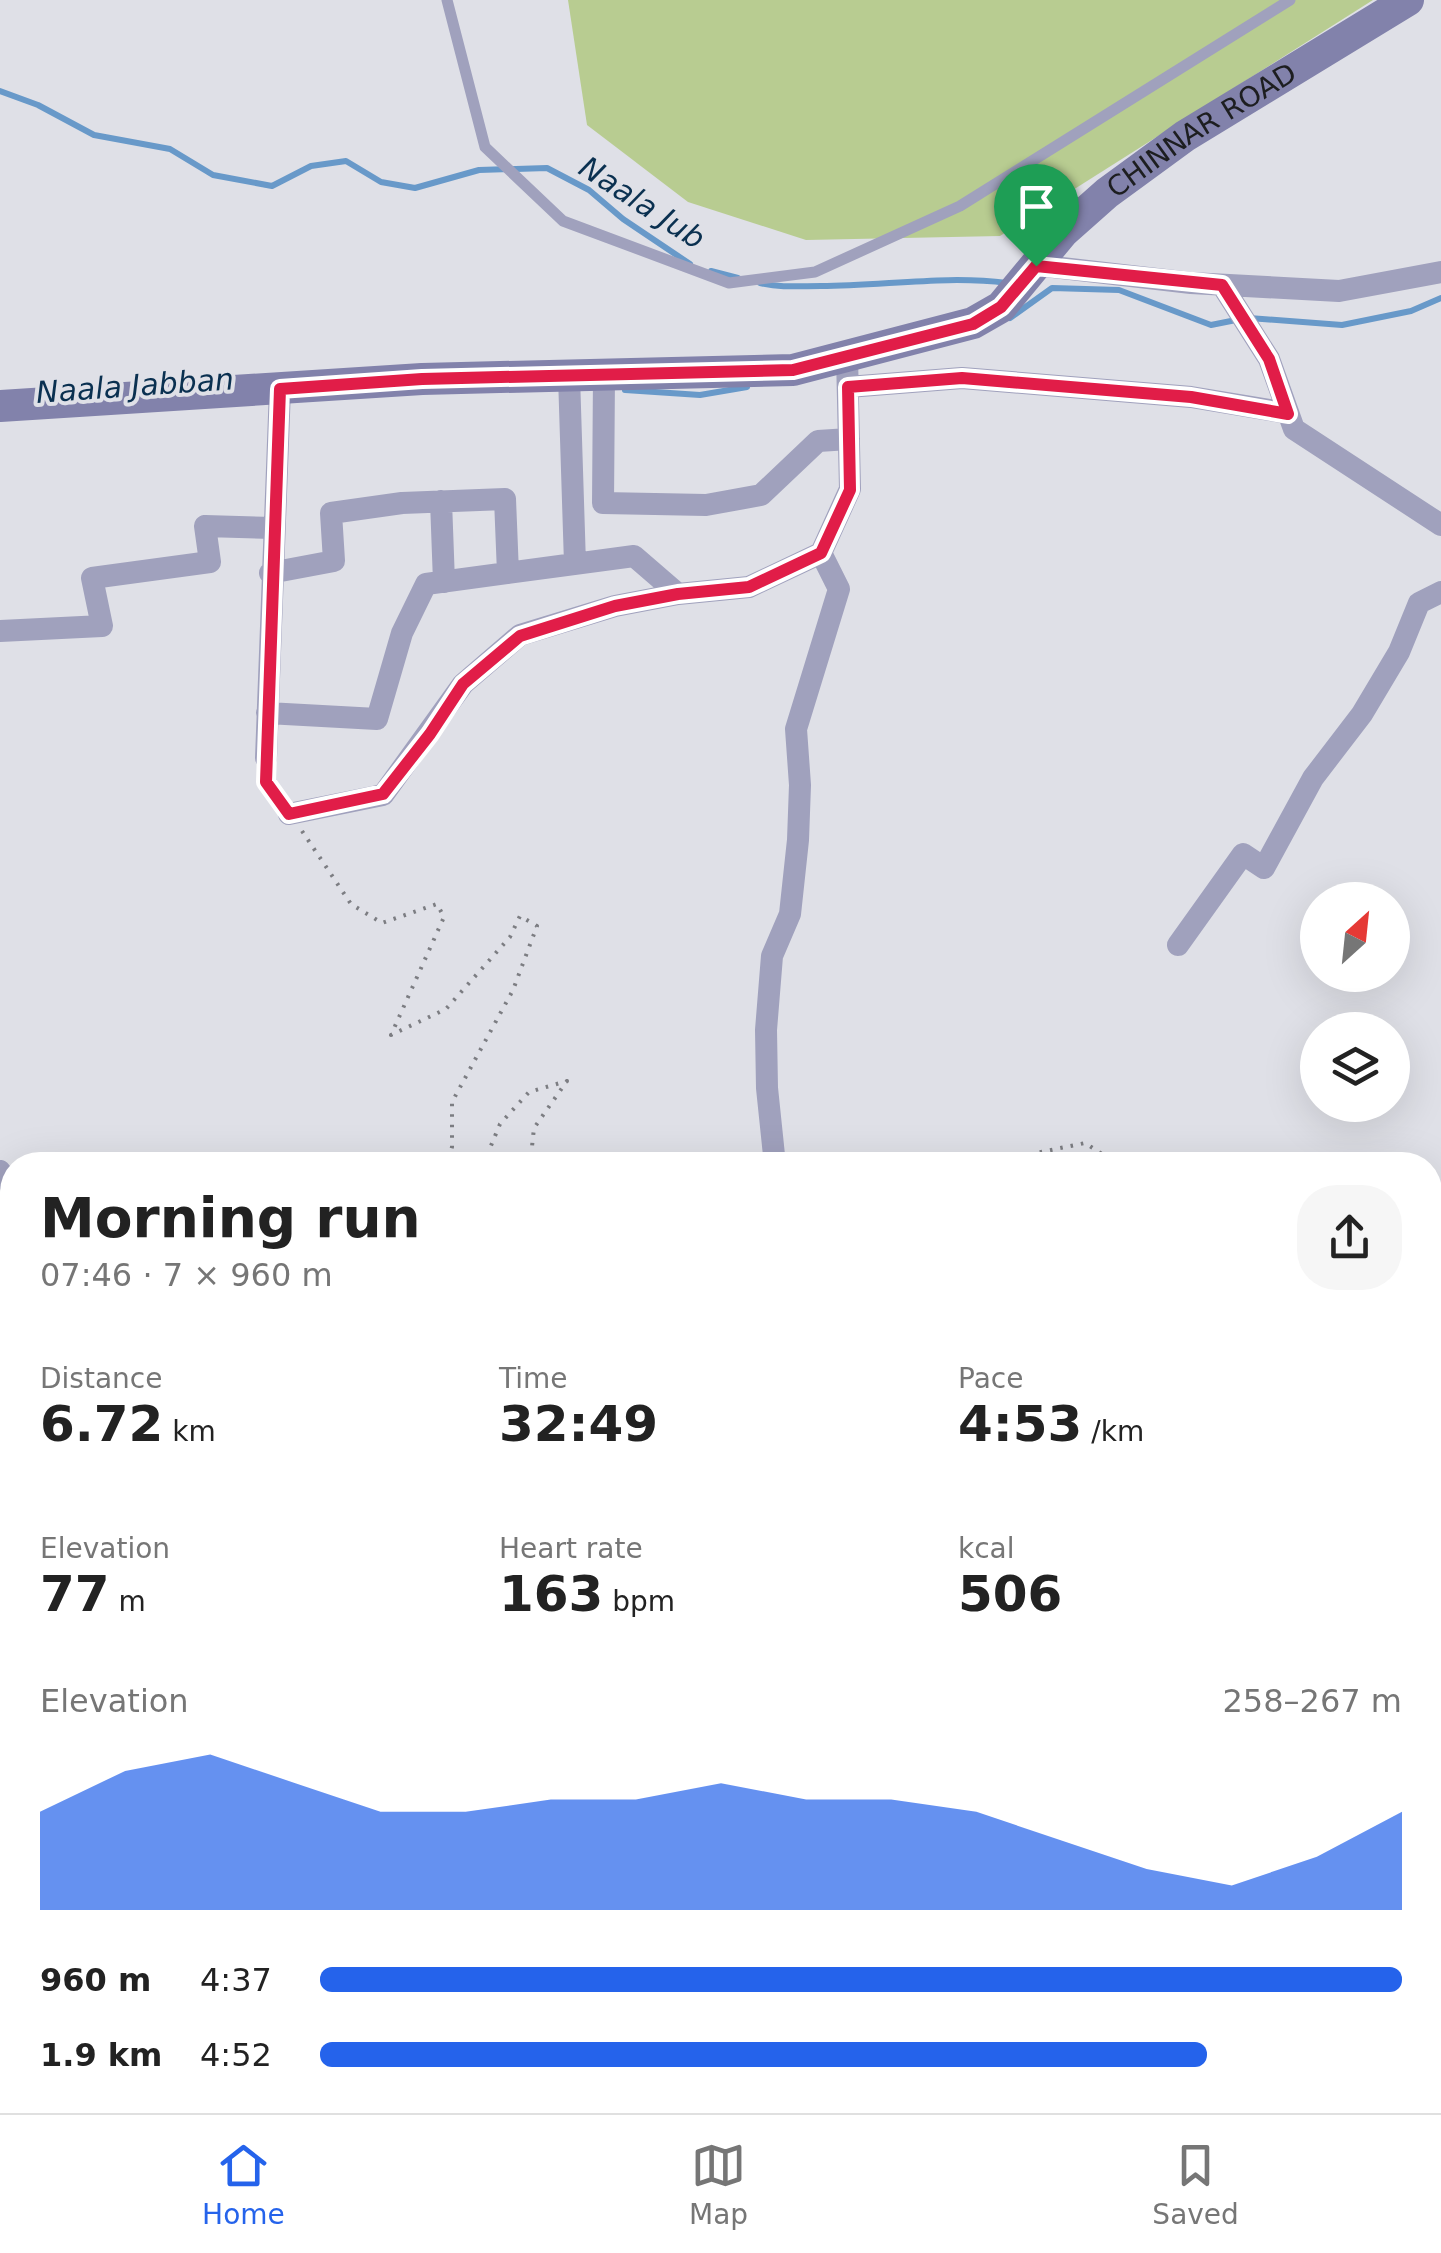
<!DOCTYPE html>
<html lang="en">
<head>
<meta charset="utf-8">
<style>
  body { margin:0; font-family:"DejaVu Sans",sans-serif; background:#f6f6f6; color:#222; height:100vh; display:flex; flex-direction:column; font-size:38px; white-space:nowrap }
  * { box-sizing:border-box; margin:0 }
  p { font-size:32px; color:#767676 }
  .icon { flex:none; width:55px; height:55px; fill:none; stroke:currentColor; stroke-width:2; stroke-linecap:round; stroke-linejoin:round }
  .map { position:relative; flex:1; overflow:hidden }
  .side { position:absolute; left:0px; top:1152px; width:1442px; height:962px; display:flex; flex-direction:column; background:#fff; border-radius:40px 40px 0 0; box-shadow:0 10px 40px #0002 }
  .side>* { flex:none }
  .needle { width:65px; rotate:27deg }
  .tools { position:absolute; left:1300px; top:882px; display:grid; gap:20px }
  .tools a { display:grid; place-items:center; width:110px; height:110px; border-radius:50%; background:#fff; box-shadow:0 10px 40px #0002; font-size:50px }
  .pin { position:absolute; display:grid; place-items:center; width:85px; height:85px; color:#fff; margin:-102px -42px; border-radius:50% 50% 50% 0; rotate:-45deg; box-shadow:0 0 10px #0007 }
  .pin .icon { rotate:45deg }
  .round { display:grid; place-items:center; flex:none; width:105px; height:105px; border-radius:40px; background:#f6f6f6 }
  .head { display:flex; align-items:center; justify-content:space-between; height:170px; padding:0 40px }
  h1 { font-size:55px; font-weight:700; line-height:75px }
  .stats { display:grid; grid-template-columns:repeat(3,1fr); gap:15px; height:170px; padding:10px 40px }
  .stats div { display:grid; align-content:center }
  .stats b { font-size:50px; font-weight:700 }
  .stats small { font-size:28px; font-weight:400 }
  .stats p { font-size:28px }
  .chart { height:280px; padding:20px 40px }
  .chart p { display:flex; justify-content:space-between }
  .chart svg { width:100%; height:180px; margin-top:10px; fill:#2563eb; opacity:.7 }
  ul { padding:0 40px; list-style:none; font-size:32px }
  li { display:grid; grid-template-columns:160px 120px 1fr; align-items:center; height:75px }
  li i { height:25px; border-radius:12px; background:#2563eb }
  .tabs { display:flex; justify-content:space-around; align-items:center; height:140px; border-top:2px solid #e0e0e0; background:#fff; font-size:28px; color:#767676 }
  .tabs a { display:grid; justify-items:center; gap:5px }
  .tabs .active { color:#2563eb }
  .map>svg:first-child { display:block }
</style>
</head>
<body>
<div class="map">
<svg width="1441" height="2113" viewBox="0 0 1441 2113">
  <rect width="100%" height="100%" fill="#dfe0e7"/>
  <path fill="#b8cc91" d="M568 0H1373L1000 236 806 240 688 202 587 125Z"/>
  <g fill="none" stroke-linecap="round" stroke-linejoin="round">
    <path stroke="#6899c9" stroke-width="6" d="M0 91 38 105 94 135 170 149 213 175 272 186 311 166 346 161 381 182 415 188 479 170 547 168 589 190 623 219 690 264
      M711 271 738 278
      M760 283C781 288 800 286 821 286 883 286 945 275 1007 283
      M1010 318 1052 288 1119 290 1211 325 1236 320
      M1249 318 1342 325 1411 311 1441 298
      M625 390 700 395 747 387"/>
    <path stroke="#7c7d82" stroke-width="4" stroke-dasharray="2.5 8" stroke-linecap="butt" d="M266 778 278 799
      M302 831 351 904 382 923 437 904 444 917 391 1035 446 1009 510 937 520 916 537 926 513 990 452 1102V1147L447 1165
      M483 1165 500 1124 529 1092 567 1081 534 1128 530 1165
      M978 1165 1085 1143 1119 1165
      M1430 1240 1441 1232
      M624 2113 632 2102"/>
    <path stroke="#a0a1bd" stroke-width="11" d="M447 0 485 147 563 221 729 283 815 272 960 206 1290 0"/>
    <path stroke="#a0a1bd" stroke-width="22" d="M1036 265 1191 283 1339 291 1441 272
      M1222 285 1269 359 1294 429 1441 525
      M569 376 575 564
      M604 376 603 503 706 505 761 495 818 441 849 439
      M848 387 962 378 1191 397 1288 413
      M441 501 444 582
      M270 573 334 561 331 513 402 503 505 499 508 573
      M0 631 102 626 92 578 210 562 205 526 273 528
      M267 713 377 719 402 633 426 584 634 556 678 594 749 587 821 553 850 489 847 356
      M266 758 280 389
      M289 814 383 795 463 684 520 635 615 606 678 594
      M1178 945 1243 854 1264 868 1313 778 1362 714 1399 652 1419 603 1441 592
      M775 1165 767 1088 766 1030 772 956 790 914 798 840 800 785 796 729 839 589 821 553
      M0 1171 12 1187
      M0 1350 12 1330
      M1430 1758 1441 1749
      M0 1771 12 1752
      M0 2051 12 2045
      M550 2102H555
      M189 2113V2102
      M1210 2113 1211 2102"/>
    <path stroke="#8282ab" stroke-width="32" id="s1" d="M0 406 422 379 793 370 973 323 1001 307 1063 232 1107 193 1185 136 1408 0"/>
  </g>
  <g fill="none" stroke-linecap="round" stroke-linejoin="round">
    <g stroke="#fff" stroke-width="20">
      <path id="route" d="M1036 266 1222 285 1269 359 1288 414 1191 397 962 378 848 387 850 490 821 553 749 587 678 594 615 606 520 636 463 684 430 734 383 794 289 814 266 782 280 389 422 379 793 370 973 324 1001 307Z"/>
    </g>
    <use href="#route" stroke="#e11d48" stroke-width="12"/>
  </g>
  <g text-anchor="middle" stroke-width="8" stroke-linejoin="round" paint-order="stroke">
    <g font-size="28" fill="#1d1e20" stroke="#dfe0e7">
      <text dy="10" stroke="none"><textPath href="#s1" startOffset="1282">CHINNAR ROAD</textPath></text>
    </g>
    <g font-size="30" font-style="italic" fill="#0a3050" stroke="#dfe0e7">
      <text transform="translate(642 203) rotate(33)" y="10">Naala Jub</text>
      <text transform="translate(135 386) rotate(-4)" y="10">Naala Jabban</text>
    </g>
  </g>
</svg>
<div class="tools">
<a><svg class="needle" viewBox="-14 -14 28 28"><path d="M0-13l5 13h-10z" fill="#e53935"/><path d="M0 13l5-13h-10z" fill="#767676"/></svg></a>
<a><svg class="icon" aria-label="layers" viewBox="0 0 24 24"><path d="M12 4l9 5-9 5-9-5zM3 14l9 5 9-5"/></svg></a>
</div>
<div class="pin" style="left:1036px;top:266px;background:#1e9e55"><svg class="icon" aria-label="arrive" viewBox="0 0 24 24"><path d="M6 21V4h12l-3 4 3 4H6"/></svg></div>
<section class="side">
<div class="head"><div><h1>Morning run</h1><p>07:46 · 7 × 960 m</p></div><a class="round"><svg class="icon" aria-label="share" viewBox="0 0 24 24"><path d="M12 15V3M7 8l5-5 5 5M5 13v7h14v-7"/></svg></a></div>
<div class="stats">
<div><p>Distance</p><b>6.72<small> km</small></b></div>
<div><p>Time</p><b>32:49</b></div>
<div><p>Pace</p><b>4:53<small> /km</small></b></div>
</div>
<div class="stats">
<div><p>Elevation</p><b>77<small> m</small></b></div>
<div><p>Heart rate</p><b>163<small> bpm</small></b></div>
<div><p>kcal</p><b>506</b></div>
</div>
<div class="chart"><p><span>Elevation</span>258–267 m</p>
<svg viewBox="0 0 160 44" preserveAspectRatio="none"><path d="M0 44V20L10 10L20 6L30 13L40 20L50 20L60 17L70 17L80 13L90 17L100 17L110 20L120 27L130 34L140 38L150 31L160 20V44z"/></svg>
</div>
<ul>
<li><b>960 m</b>4:37<i style="width:100%"></i></li>
<li><b>1.9 km</b>4:52<i style="width:82%"></i></li>
</ul>
</section>
</div>
<nav class="tabs">
<a class="active"><svg class="icon" aria-label="home" viewBox="0 0 24 24"><path d="M3 11l9-7 9 7M6 9v11h12V9"/></svg>Home</a>
<a><svg class="icon" aria-label="map" viewBox="0 0 24 24"><path d="M3 6l6-2 6 2 6-2v14l-6 2-6-2-6 2zM9 4v14M15 6v14"/></svg>Map</a>
<a><svg class="icon" aria-label="saved" viewBox="0 0 24 24"><path d="M7 4h10v16l-5-4-5 4z"/></svg>Saved</a>
</nav>
</body>
</html>
